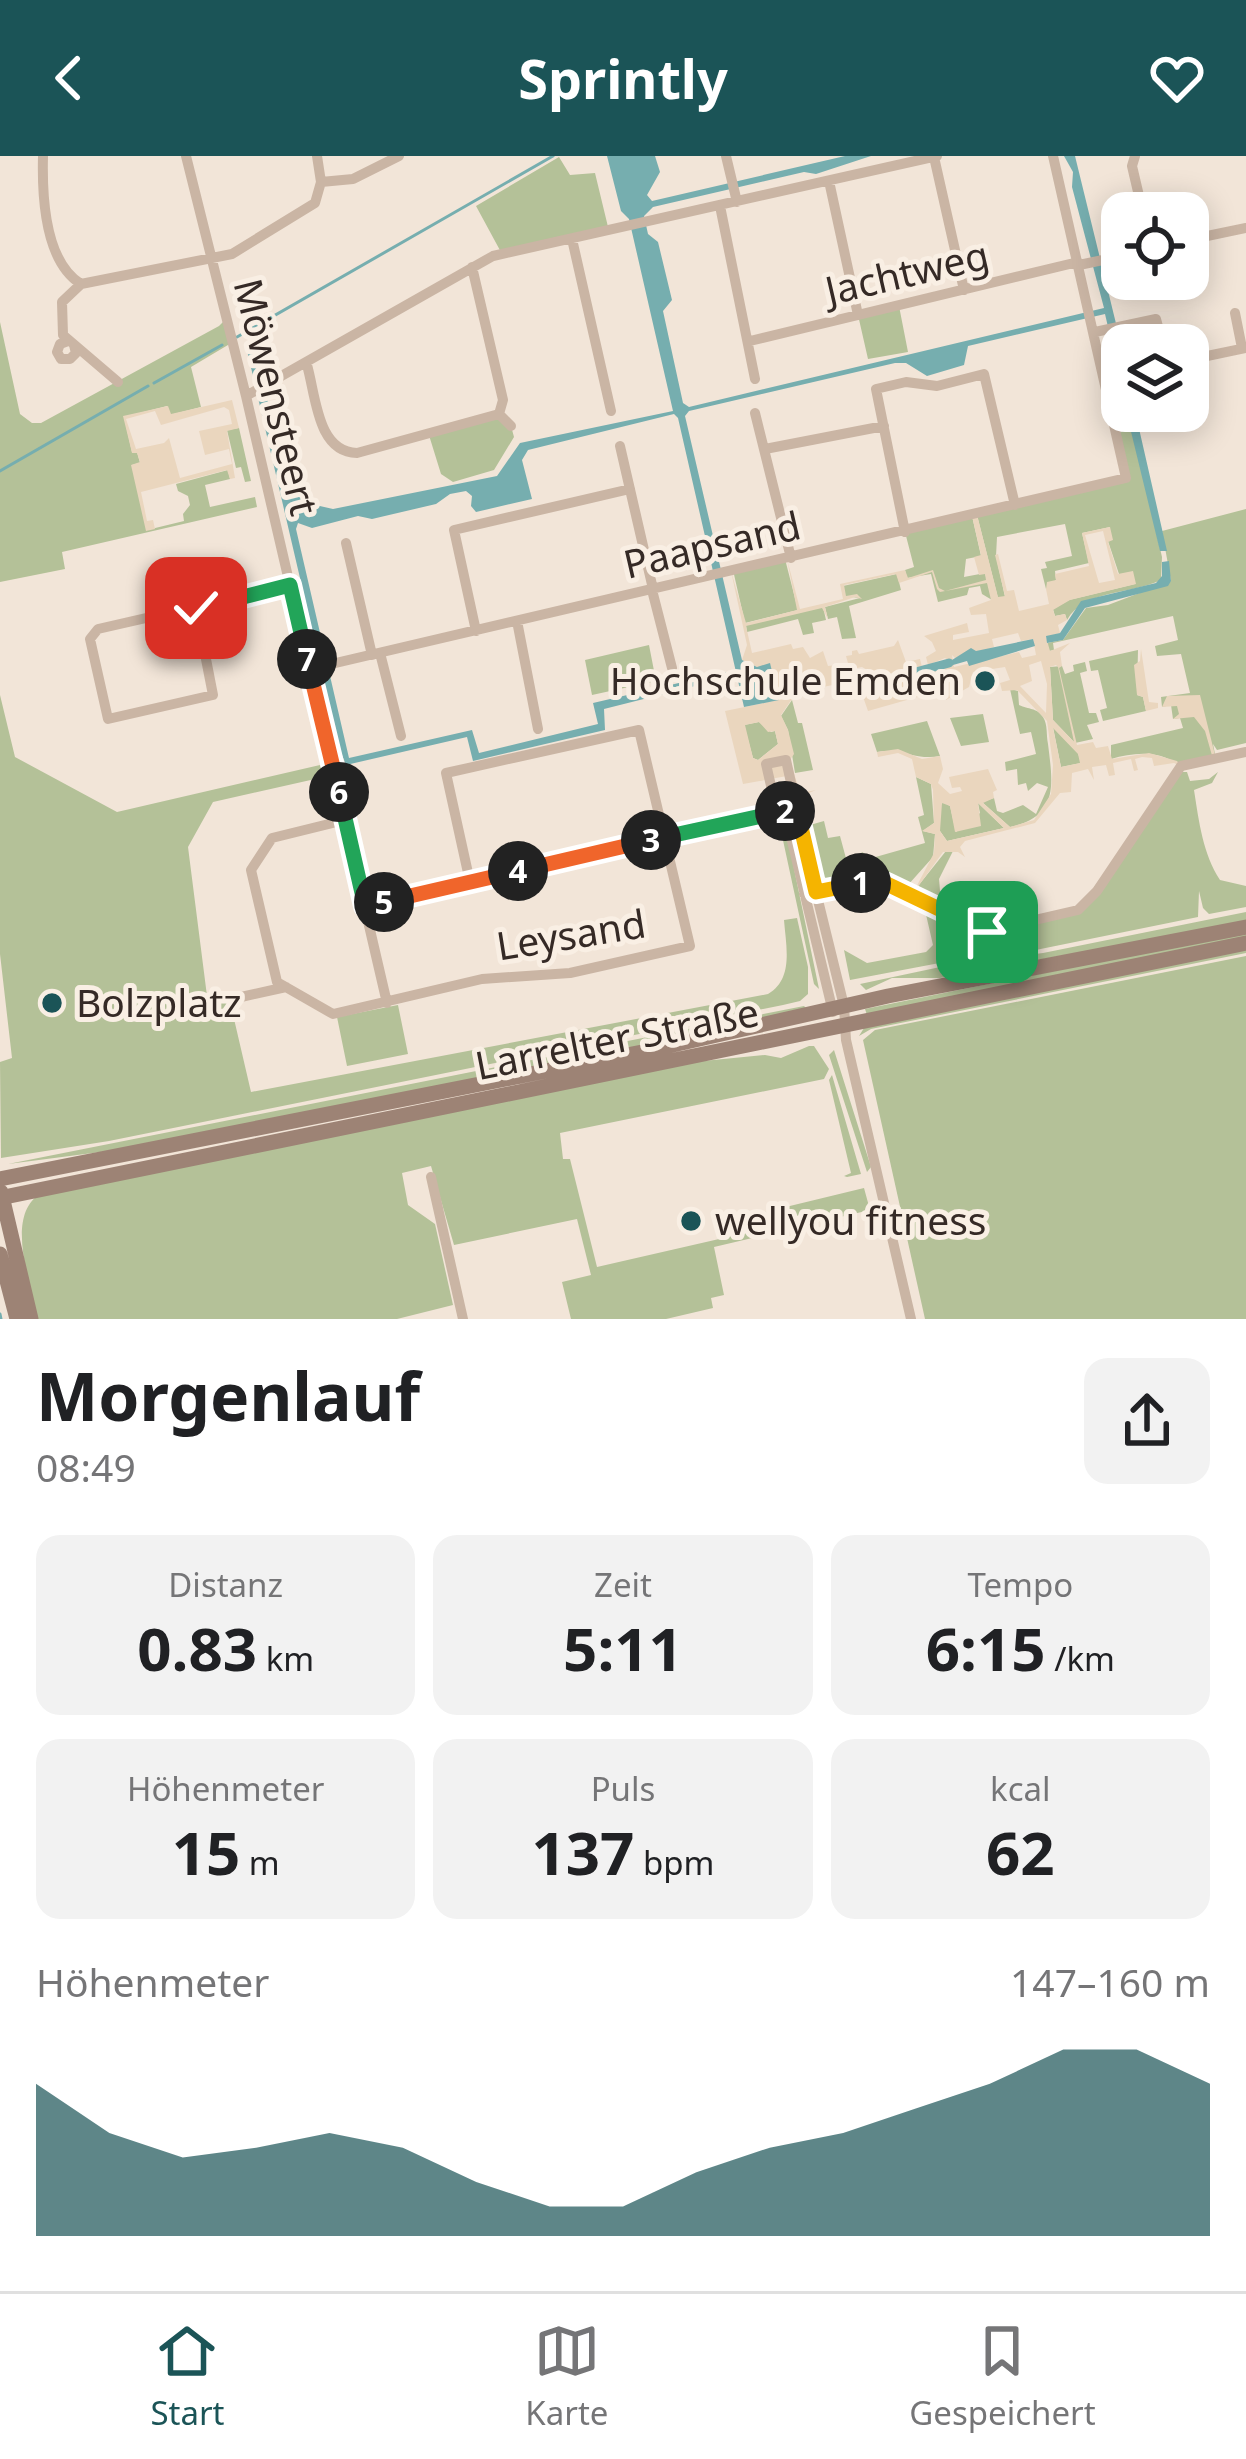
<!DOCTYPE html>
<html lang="de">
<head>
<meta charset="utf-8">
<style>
  body { margin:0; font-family:"Noto Sans",sans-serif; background:#f2f2f2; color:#202124; height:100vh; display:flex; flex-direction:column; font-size:45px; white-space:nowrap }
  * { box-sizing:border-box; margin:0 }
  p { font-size:39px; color:#757577 }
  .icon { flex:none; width:66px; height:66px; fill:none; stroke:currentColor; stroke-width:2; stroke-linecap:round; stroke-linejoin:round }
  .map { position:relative; height:1163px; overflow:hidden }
  .panel { display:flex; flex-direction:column; background:#fff; flex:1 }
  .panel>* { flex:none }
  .controls { position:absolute; left:1101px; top:36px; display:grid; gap:24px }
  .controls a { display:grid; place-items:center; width:108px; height:108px; border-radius:24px; background:#fff; box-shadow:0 6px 30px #0003; font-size:60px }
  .pin { position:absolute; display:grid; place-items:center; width:102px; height:102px; color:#fff; margin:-51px; border-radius:24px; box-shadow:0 6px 18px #0006 }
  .km { position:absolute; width:60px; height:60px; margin:-30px; border-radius:50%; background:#222; color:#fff; font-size:33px; line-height:60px; text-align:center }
  .round { display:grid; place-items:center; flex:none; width:126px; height:126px; border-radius:24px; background:#f2f2f2 }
  .head { display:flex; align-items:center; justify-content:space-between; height:204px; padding:0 36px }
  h1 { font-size:66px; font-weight:700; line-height:90px }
  .stats { display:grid; grid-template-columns:repeat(3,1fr); gap:18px; height:204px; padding:12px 36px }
  .stats div { display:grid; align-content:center; border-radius:24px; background:#f2f2f2; text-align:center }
  .stats b { font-size:60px; font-weight:700 }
  .stats small { font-size:33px; font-weight:400 }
  .stats p { font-size:33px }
  .chart { height:336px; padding:24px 36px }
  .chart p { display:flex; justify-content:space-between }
  .chart svg { width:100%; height:216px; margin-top:12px; fill:#1b5457; opacity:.7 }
  header { display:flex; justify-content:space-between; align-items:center; height:156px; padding:0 36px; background:#1b5457; color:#fff; font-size:54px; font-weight:700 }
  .dock { display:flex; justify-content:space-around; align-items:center; height:168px; border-top:3px solid #e0e0e0; background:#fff; font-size:33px; color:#757577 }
  .dock a { display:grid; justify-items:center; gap:6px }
  .dock .selected { color:#1b5457 }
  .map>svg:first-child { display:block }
</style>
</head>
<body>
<header><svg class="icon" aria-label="back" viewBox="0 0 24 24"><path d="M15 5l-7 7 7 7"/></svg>Sprintly<svg class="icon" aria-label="heart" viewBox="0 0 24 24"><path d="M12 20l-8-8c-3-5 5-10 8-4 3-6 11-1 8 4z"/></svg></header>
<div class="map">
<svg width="1246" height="1163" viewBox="0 0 1246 1163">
  <rect width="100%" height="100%" fill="#f2e5d8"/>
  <path fill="#b4c198" d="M559 1 570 19 595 17 609 75 502 98 476 50Z
    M899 150 908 196 868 203 858 159Z
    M227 162 233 186 191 211 201 251 170 259 167 250 124 261 132 296H137L140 307 132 309 147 374 184 365 183 358 190 349 188 340 178 335 176 328 228 314 230 323 205 329 210 351 255 341 257 351 62 396 65 413 0 426V166L20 258 32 267H41L219 170Z
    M499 258 511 270 514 281 494 314 453 326 441 318 428 276Z
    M239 272 251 325 245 326 241 311 236 312 227 274Z
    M1132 274 1162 401 1161 424C1130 439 1085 433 1067 464L1065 458 1055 460 1053 453 1069 444 1135 428 1119 418 1108 385 1110 371 1082 377 1089 407 1055 415 1056 424 1046 433 1041 413 1047 412 1045 406 1072 400 1065 368 997 381 996 400 1005 441 998 442 977 359 1126 322 1116 277Z
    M1246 353V587L1217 594 1213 588 1216 603 1191 608 1182 616H1187L1190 625 1209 623 1218 616 1212 627 1194 634C1199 666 1203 698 1220 724L1246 730V751L1209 758 1203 752 1199 735 1198 761 996 802 950 805 850 824 844 794 867 807 926 796 933 789 924 750 981 774 1078 754 1180 610C1160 594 1135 596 1111 603V589L1183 572 1180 562 1173 563 1171 549 1162 551 1161 541 1190 537 1181 498 1157 500 1155 490 1178 484 1173 460 1053 487 1054 494 1049 495 1047 487 1063 484 1086 452 1108 449 1171 425 1162 375Z
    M972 360 981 400 966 403 964 421 985 417 992 444 982 438 980 430 969 432 967 439 938 446 931 418 907 422 905 414 914 411 905 376Z
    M785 403 798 454 745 467 733 414Z
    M897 418 901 434 849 450 856 482 842 483 837 461 828 463 825 451 860 442 845 440 843 430Z
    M823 451 826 464 812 467 814 477 803 479 798 463 747 476 746 469Z
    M649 489 656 525 592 539 585 504Z
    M1138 494 1137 539 1143 541 1146 555 1103 565 1100 554 1107 552 1098 514 1091 515 1089 505Z
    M1085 506 1087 515 1080 517 1089 557H1096L1099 566 1087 569 1093 583 1075 587 1053 564 1050 511 1062 510 1065 518 1074 515 1073 509Z
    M1010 533 1018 535 1019 549C1029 554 1036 551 1043 561 1048 569 1046 578 1048 588 1053 629 1059 660 1010 671L982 646 994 642 997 655 1003 657 1023 649 1036 658 1048 631 1037 627 1028 635 1026 627 1018 629 1017 613 1006 615 1005 606 1036 598 1031 576 1020 578Z
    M0 539 15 601 117 656 320 609 324 621 213 646 188 691 207 840 228 837 251 936 768 838C794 823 786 790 784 764L797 762 808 811V838L800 845 783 849 109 985 1 1002 0 906 12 902 0 798Z
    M792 544 798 567H802L813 614 795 617 788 574 781 560Z
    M983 558 989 586 961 590 950 562Z
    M927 565 940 600C917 605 899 591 877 596L871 578Z
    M759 566 771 576 775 575 778 588 758 604 753 602 744 569Z
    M1053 571 1078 597 1081 607 1061 611Z
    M916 621 931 628 934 667 923 675 935 678 933 701 908 729 887 720 859 718 856 704 862 696 872 702 925 687 918 661 924 659Z
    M943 646 950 650 956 676 980 657 978 647 1004 672 947 685 940 675 939 652Z
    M824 665 828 682 840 680 851 721 832 725 822 720 810 669Z
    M786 674 819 833 814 828 781 675Z
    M946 695H953L939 723 941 747 921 736 918 730Z
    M1246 756V766L940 822H892L866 834 860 828 945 810 1043 797Z
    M1246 776V782L867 859 865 853Z
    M1246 793V797L871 873 859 880 864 872Z
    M1246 800V1163H925L863 884 875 874Z
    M398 849 408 898 347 910 337 861Z
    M804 850 806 852 615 897 116 994 8 1008Z
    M809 890H814L829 913 824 923 560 977 563 1003H570L597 1111 754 1075 753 1060 757 1058 864 1032 870 1054 714 1091 724 1139 711 1142 713 1152 666 1163H571L562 1126 591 1119 577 1063 454 1089 431 1010 402 1017 408 1049 435 1068 453 1149 397 1163H37C31 1126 4 1060 41 1037L693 906 765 899 781 902Z
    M834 894 871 1011 867 1016 829 899Z
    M832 919 861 1018 847 1021 844 1020 851 1017 829 924Z"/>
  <path fill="#ead6be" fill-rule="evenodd" d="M232 244 239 272 227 275 235 322 230 323 227 314 141 336 147 365 153 364 155 373 146 375 131 309 140 306 137 297H132L123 260 168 250 171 258ZM224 251 229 254 232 268 199 275 205 299 229 293 232 308 180 322 169 282 164 287 136 293 126 263 155 255 161 269Z
    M977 359 998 441 1005 440 995 399 998 398 1007 435 1014 434 1019 455 1049 448 1046 433 1047 426 1056 424 1055 418 1089 410 1082 377 1110 371 1113 384 1108 386 1118 418 1133 415 1136 428 1070 444 1053 454 1055 460 1065 458 1067 464 1058 469 1060 477 1046 481 1050 495 1070 487 1060 496 1062 510 1059 512 1077 589 1093 586 1096 592 1108 590 1112 603 1149 597 1177 605 1181 610 1174 607 1154 610 1152 602 1142 601 1135 603 1138 614 1134 615 1131 603 1113 607 1115 619 1109 620 1106 609 1092 611 1094 624 1088 613 1072 617 1071 636 1060 637 1035 667 965 685 960 691 965 701 958 696H943L912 739 934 697 935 678 922 675 934 667 933 634 931 628 916 621 912 603 898 597 878 601 877 596 898 593 922 603 940 600 943 613 938 627 950 638 962 635 960 631 952 632 949 621 988 613 997 634 993 636 994 642 983 647 1010 671 1034 664 1051 638 1053 609 1047 565 1017 534 1002 535 1000 527 1010 524 1005 511 973 516 969 531 946 544 942 516 930 517V514L949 510V505L945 502 928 509 926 501 936 495 932 486 924 480 967 467 969 476 953 479V484L989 477 986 458 971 459 969 452 991 444 987 427 940 436 937 433 932 416 899 427 896 418 844 429 846 440 857 438 862 443 855 441 825 451 828 463 822 452 746 470 752 497 791 488 793 493 803 491 810 502 823 495 828 510 837 509V528L796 537 781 559 788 574 794 598 790 604 800 637 816 634 797 642 787 620 743 628 725 555 778 544 757 511 742 504 747 489 731 415 746 467 797 454 787 403 800 453 843 443 840 428 905 414 908 422 933 414 939 432 945 435 986 424 985 418 979 419 974 401 981 399 972 360ZM1103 375 1115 424 1099 427 1085 379ZM1018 477 1021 485 1033 483 1036 499 1022 502 1019 496 954 511 952 499 956 503 994 491 992 483ZM1041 505 1047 528 1046 557 1020 530 1032 525 1029 509ZM1056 509 1058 511 1074 586 1053 564 1050 511ZM759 566 768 576 775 575 778 588 758 604 753 602 745 569ZM1053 572 1078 598 1080 607 1061 611ZM942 647 950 650 955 676 981 670 978 647 1004 672 947 685 940 675Z
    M898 484 906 506 920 503 922 511 889 518 890 525 897 527 923 516 925 523 918 525 921 540 868 555 861 535 870 525 877 529 879 521 862 511 843 515 842 509 848 507 846 500 852 499V495L857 494 859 498 894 490Z
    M1141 493 1149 546 1158 547V552L1146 555 1143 541 1137 539 1134 509 1140 505Z
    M1200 539 1216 603H1213L1205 575 1194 561 1173 563 1179 558 1177 550 1162 551 1167 540Z"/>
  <path fill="#76aeaf" d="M607 0H655L660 16 647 39 652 45 845 0H871L816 18 804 16 653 51 644 60 648 78 658 86 672 144 663 155 683 247 689 251 1104 152 1072 31 1073 16 1064 0H1075L1122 192V231L1105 158 968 190 964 209 927 220 906 207H895L689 255 685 260 742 504 757 511 770 507 779 544 744 551 678 262 674 258 528 294 522 304 532 343 476 356 471 350 472 340 466 335 450 338 436 348 372 363 358 360 312 372 298 367 296 373 349 602 472 574 479 597 598 568 593 547 726 516 727 522 604 553 605 574 473 605 467 581 346 609 340 594 246 190 253 186 288 327 311 348 333 353 497 320 520 287 673 255 629 63 621 55Z
    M1126 255H1135L1167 395H1160Z
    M1169 405 1171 425 1168 430 1085 452 1063 484 1047 487 1046 480 1060 477 1081 445 1156 427 1162 420V406Z
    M1033 483 1035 490 969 510 967 505 953 509 952 504 971 492 976 495Z"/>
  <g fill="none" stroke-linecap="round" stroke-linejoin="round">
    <path stroke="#76aeaf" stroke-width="3" d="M237 181 553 0
      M154 227 222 189
      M0 315 148 230
      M0 1158 1 1163"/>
    <path stroke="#76aeaf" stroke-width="9" d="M890 523 949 507"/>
    <path stroke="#cab5a4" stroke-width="10" d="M43 0C42 38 44 105 81 128
      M186 0 246 240 387 847
      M317 0 321 26
      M726 0 737 46
      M1135 0 1132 10 1143 57
      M934 1 964 134
      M829 25 858 159
      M720 50 755 223
      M572 83 611 255
      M1188 84 1246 72
      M1079 109 1122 100
      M472 111 503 244 499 258
      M1235 157 1242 192
      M1095 176 1156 163 1163 189
      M68 185 60 188 57 196 61 203H70L76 197 74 189
      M750 185 1078 106
      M1188 204 1246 192
      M307 209C316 240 317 296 357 297L499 258 511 270
      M118 226 63 179 62 146 81 128 232 98 315 47 321 26 353 23 399 0
      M246 240 493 100 937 0
      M755 257 791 402
      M620 290 653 433
      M765 293 884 270
      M905 376 876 233 906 226 937 230 984 218 1015 349
      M346 387 372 499
      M652 434 672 512
      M196 452 213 539 108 563 90 483 98 473 290 429
      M517 465 538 573
      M476 475 454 374 630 333
      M380 497 401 580
      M310 513 1126 322 1053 0
      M799 663 786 604 766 608 777 656 787 664 833 856
      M345 664 272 682 251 714 277 826 333 858 482 823 570 817 690 790 639 574 446 617 470 726
      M804 738 880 726 987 775 1078 754 1097 735 1181 610 1246 596
      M365 750 777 656 791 657 799 667 844 850 846 884 911 1163
      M232 843 286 831
      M431 1021 463 1163"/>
    <path stroke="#9d8375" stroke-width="15" d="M0 1023 642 896 888 840 1246 771
      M1 1036 31 1163
      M0 1042 1246 787
      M0 1098 17 1163"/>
  </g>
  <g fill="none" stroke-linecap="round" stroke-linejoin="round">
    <g stroke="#fff" stroke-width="24">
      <path id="split-1" d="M861 727 887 728 987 776"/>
    </g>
    <g stroke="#fff" stroke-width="24">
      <path id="split-2" d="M785 655 800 667 816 736 861 727"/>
    </g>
    <g stroke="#fff" stroke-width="24">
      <path id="split-3" d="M651 684 785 655"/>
    </g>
    <g stroke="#fff" stroke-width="24">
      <path id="split-4" d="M518 715 651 684"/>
    </g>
    <g stroke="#fff" stroke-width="24">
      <path id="split-5" d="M384 746 518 715"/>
    </g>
    <g stroke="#fff" stroke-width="24">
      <path id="split-6" d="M339 636 365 750 384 746"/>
    </g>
    <g stroke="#fff" stroke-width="24">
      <path id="split-7" d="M307 503 339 636"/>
    </g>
    <g stroke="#fff" stroke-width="24">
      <path id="split-8" d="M231 444 290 429 307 503"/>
    </g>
    <g stroke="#fff" stroke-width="24">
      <path id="split-9" d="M196 452 231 444"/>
    </g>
    <use href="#split-1" stroke="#f5b400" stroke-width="15"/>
    <use href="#split-2" stroke="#f5b400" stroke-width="15"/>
    <use href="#split-3" stroke="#22a559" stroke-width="15"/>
    <use href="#split-4" stroke="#f0652b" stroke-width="15"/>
    <use href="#split-5" stroke="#f0652b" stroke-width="15"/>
    <use href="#split-6" stroke="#22a559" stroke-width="15"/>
    <use href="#split-7" stroke="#f0652b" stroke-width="15"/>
    <use href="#split-8" stroke="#22a559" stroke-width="15"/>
    <use href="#split-9" stroke="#f5b400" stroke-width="15"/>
  </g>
  <g fill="#1b5457" stroke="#f9efe4" stroke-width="4.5">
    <circle cx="985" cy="525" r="12"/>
    <circle cx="52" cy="847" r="12"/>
    <circle cx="691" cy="1065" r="12"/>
  </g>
  <g text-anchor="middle" stroke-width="10" stroke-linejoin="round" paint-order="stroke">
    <g font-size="39" fill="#352a26" stroke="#f9efe4">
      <text transform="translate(907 117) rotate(-13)" y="14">Jachtweg</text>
      <text transform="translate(276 241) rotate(76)" y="14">Möwensteert</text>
      <text transform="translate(712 389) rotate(-13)" y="14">Paapsand</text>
      <text transform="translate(571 779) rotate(-9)" y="14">Leysand</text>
      <text transform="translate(617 883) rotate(-11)" y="14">Larrelter Straße</text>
    </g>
    <g font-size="39" fill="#352a26" stroke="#f9efe4" text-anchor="start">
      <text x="961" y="539" text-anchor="end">Hochschule Emden</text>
      <text x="76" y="861">Bolzplatz</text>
      <text x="715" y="1079">wellyou fitness</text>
    </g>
  </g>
</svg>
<div class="controls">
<a><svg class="icon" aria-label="locate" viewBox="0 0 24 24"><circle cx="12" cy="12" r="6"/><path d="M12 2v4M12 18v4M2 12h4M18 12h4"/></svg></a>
<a><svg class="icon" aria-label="layers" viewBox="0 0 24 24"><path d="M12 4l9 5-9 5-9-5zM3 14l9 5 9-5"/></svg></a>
</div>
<div class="pin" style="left:987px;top:776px;background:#1e9e55"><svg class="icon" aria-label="arrive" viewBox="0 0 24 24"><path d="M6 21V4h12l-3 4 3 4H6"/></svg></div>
<div class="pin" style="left:196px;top:452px;background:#d93025"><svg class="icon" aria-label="check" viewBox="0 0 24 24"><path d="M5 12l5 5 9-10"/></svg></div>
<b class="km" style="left:861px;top:727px">1</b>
<b class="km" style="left:785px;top:655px">2</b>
<b class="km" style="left:651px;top:684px">3</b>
<b class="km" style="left:518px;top:715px">4</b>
<b class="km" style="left:384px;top:746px">5</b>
<b class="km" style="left:339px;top:636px">6</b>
<b class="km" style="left:307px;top:503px">7</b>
</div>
<section class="panel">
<div class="head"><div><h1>Morgenlauf</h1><p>08:49</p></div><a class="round"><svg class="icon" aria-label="share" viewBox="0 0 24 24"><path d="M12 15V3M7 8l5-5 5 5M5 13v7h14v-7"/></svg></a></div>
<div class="stats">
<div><p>Distanz</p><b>0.83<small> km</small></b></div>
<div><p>Zeit</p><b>5:11</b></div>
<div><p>Tempo</p><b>6:15<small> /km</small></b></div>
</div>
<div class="stats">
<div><p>Höhenmeter</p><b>15<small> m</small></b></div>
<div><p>Puls</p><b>137<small> bpm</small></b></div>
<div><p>kcal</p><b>62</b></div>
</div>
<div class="chart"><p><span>Höhenmeter</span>147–160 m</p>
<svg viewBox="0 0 160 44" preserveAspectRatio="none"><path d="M0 44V13L10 23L20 28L30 26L40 23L50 26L60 33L70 38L80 38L90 31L100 26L110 23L120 18L130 13L140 6L150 6L160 13V44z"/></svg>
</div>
</section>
<nav class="dock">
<a class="selected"><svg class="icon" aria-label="home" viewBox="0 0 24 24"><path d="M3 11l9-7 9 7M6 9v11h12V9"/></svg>Start</a>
<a><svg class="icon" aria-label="map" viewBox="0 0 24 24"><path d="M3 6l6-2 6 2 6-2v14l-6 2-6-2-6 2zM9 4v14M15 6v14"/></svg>Karte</a>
<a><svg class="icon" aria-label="saved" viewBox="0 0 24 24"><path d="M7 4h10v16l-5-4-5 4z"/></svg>Gespeichert</a>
</nav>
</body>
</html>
